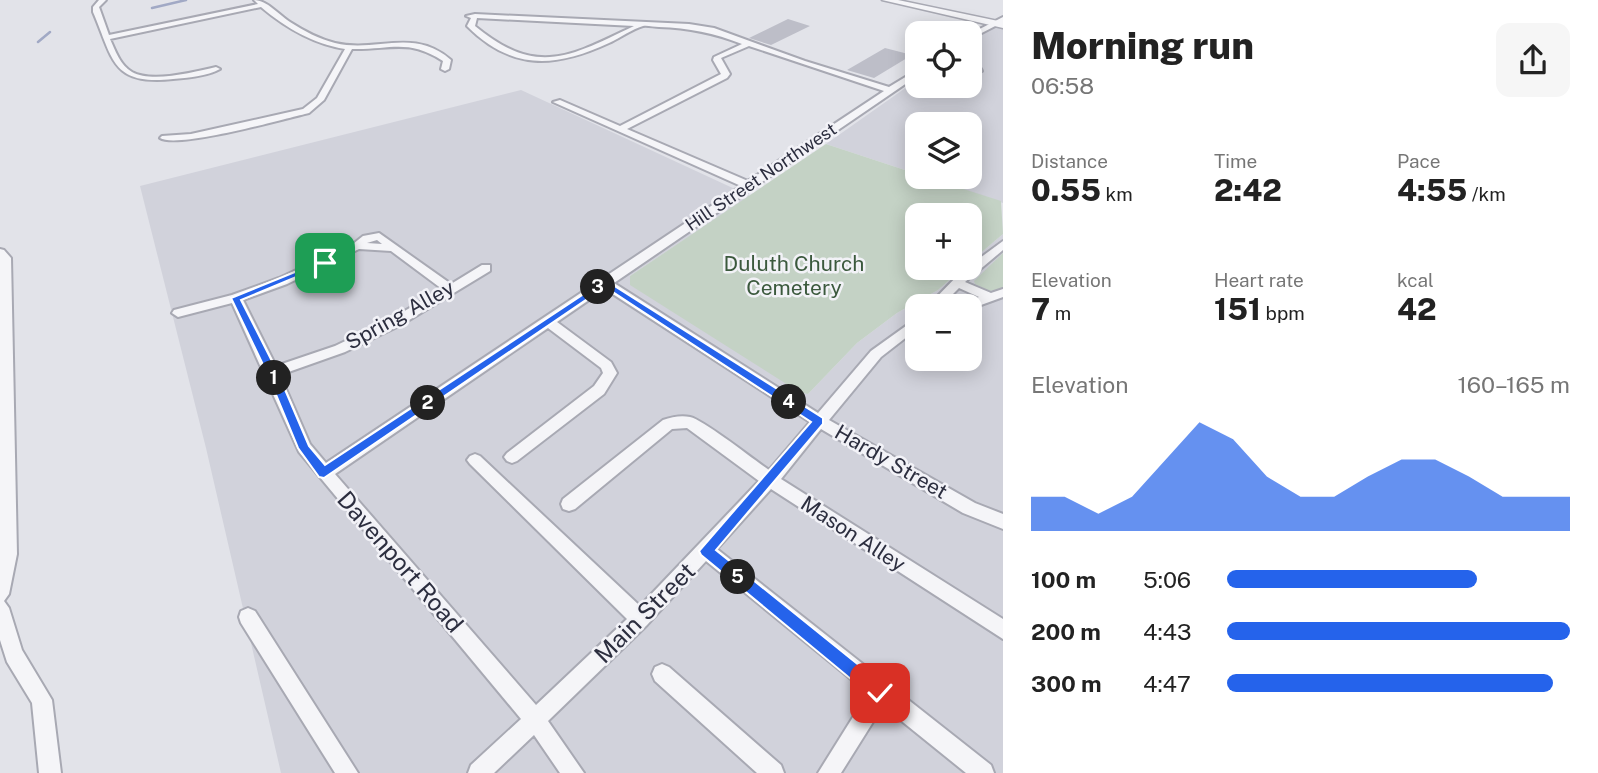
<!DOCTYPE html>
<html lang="en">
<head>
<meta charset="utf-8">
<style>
  body { margin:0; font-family:"Public Sans",sans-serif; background:#f6f6f6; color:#222; height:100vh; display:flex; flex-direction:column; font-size:26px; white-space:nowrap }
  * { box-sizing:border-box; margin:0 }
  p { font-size:23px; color:#767676 }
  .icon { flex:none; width:38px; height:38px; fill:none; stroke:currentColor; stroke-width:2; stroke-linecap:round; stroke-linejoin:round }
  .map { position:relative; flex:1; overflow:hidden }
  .drawer { display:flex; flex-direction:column; background:#fff; width:595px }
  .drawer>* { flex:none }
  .fabs { position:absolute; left:905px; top:21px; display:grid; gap:14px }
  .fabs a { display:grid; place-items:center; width:77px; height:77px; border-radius:14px; background:#fff; box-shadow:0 4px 18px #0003; font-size:35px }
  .pin { position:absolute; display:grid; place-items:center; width:60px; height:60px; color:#fff; margin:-30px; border-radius:14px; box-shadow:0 4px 10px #0006 }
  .km { position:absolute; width:35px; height:35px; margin:-18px; border-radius:50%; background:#222; color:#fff; font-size:19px; line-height:35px; text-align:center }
  .round { display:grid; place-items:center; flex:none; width:74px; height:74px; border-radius:14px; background:#f6f6f6 }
  .summary { display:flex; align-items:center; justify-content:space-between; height:119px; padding:0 28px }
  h1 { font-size:38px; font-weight:800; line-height:52px }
  .stats { display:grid; grid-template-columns:repeat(3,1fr); gap:10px; height:119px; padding:7px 28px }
  .stats div { display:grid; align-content:center }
  .stats b { font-size:30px; font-weight:800 }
  .stats small { font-size:19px; font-weight:400 }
  .stats p { font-size:19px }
  .chart { height:196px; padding:14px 28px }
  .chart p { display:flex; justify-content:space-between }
  .chart svg { width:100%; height:126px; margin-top:7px; fill:#2563eb; opacity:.7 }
  ul { padding:0 28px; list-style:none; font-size:23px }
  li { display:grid; grid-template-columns:112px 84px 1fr; align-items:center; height:52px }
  li i { height:18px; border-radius:9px; background:#2563eb }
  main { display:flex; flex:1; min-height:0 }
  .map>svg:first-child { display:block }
</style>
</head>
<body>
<main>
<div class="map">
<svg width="1003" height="773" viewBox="0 0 1003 773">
  <rect width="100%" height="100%" fill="#e2e3e9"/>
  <path fill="#d1d2db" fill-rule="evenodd" d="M1003 16V203L926 177H970V124H917V174L826 144 904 89 917 73V86H970V33H966Z
    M521 90 750 196 630 276 808 394 857 343 897 313 938 290 963 268H970V262L1003 234V773H281L206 448 140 186ZM917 306H970V359H917Z"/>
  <path fill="#c4d2c5" d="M826 144 917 174V177H926L1001 201 1003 234 970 262V215H917V268H963L938 290 897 313 857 343 808 394 799 392 630 285V276Z
    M1003 253V288L990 291 975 284 974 281Z"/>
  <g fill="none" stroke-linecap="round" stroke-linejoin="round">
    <path stroke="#a1a9c5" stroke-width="2.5" d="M152 8 186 0
      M38 42 50 32"/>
  </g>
  <path fill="#bdbec8" d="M788 19 810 26 771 45 749 38Z
    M885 48 912 55 874 78 847 70Z"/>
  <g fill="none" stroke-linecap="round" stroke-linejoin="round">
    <g stroke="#a8a9b3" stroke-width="4">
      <path id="minor" d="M99 0H106L99 7 109 35 258 4 254 0C267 0 279 15 290 22 304 31 319 39 335 43 377 53 413 27 451 60L449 69 445 71 441 69 443 61C407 38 391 50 352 49L324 100 309 113C284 119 177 149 160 138L162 136 191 134 303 109 317 98 345 49C313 44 286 28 261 7L110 39C115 50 120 65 132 72 152 83 194 72 216 67L220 69C207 76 188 78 173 79 111 86 113 58 93 12V7Z
        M475 14 689 24 714 28 805 61 889 87 917 70V76L614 283 818 413 871 351 917 318V329L881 357 829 420 975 503 1003 514V529L963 513 821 429 781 479 1003 619V639L771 489 717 549 991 765 994 773H966L883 706 841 773H818L868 693 706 561 647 625 548 721 584 773H560L534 735 494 773H468L471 765 521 719 299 452 232 303 178 317 172 313 174 310 232 295 279 278 353 244 363 236 379 233 451 284 482 265H490V271L401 325 345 352 280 375 310 444 326 463 741 186 553 102 560 100 620 126 721 74 713 60 714 57 742 44C714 33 689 28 659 27 654 27 647 25 643 26 632 29 620 38 609 43 555 68 512 71 467 26L471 18 466 16ZM477 18 634 26C569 57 537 77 475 26ZM749 46 884 91 748 181 627 129 727 78 730 74 721 58ZM377 240 382 244 367 243ZM359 249 391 251 442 289 391 319 335 346 276 366 243 300 287 284ZM605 289 810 422 769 470C754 460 704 420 690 417 681 415 672 417 663 420L563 499 561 504 563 509 569 511 575 509 672 429 687 428 759 481 640 606 480 456 475 454 470 456 467 460 470 464 627 619 536 705 335 474 548 328 601 368 603 373 594 386 507 453 504 457 507 461 512 463 517 461 604 394 617 373 611 362 557 322Z
        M1003 17V22L970 39V34Z
        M970 67 981 69 982 71 978 73 970 71Z
        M1003 241V250L965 282 991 293 1003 289V297L970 309V306H960L962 303 979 297 959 288 941 306H928L961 272Z
        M0 249 4 250 11 258 17 554 9 594 4 601 9 608 22 650 52 700 61 773H39L32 703 7 662 0 640Z
        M248 608 255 611 358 773H335L241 623 239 617 241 611Z
        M662 664 669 667 781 765 784 773H757L655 681 652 674 655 667Z"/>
    </g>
    <g stroke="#a8a9b3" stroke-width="3">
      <path id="tertiary" d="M882 0H898L1003 22V28Z"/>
    </g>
    <use href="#minor" fill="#f5f5f8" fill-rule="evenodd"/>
    <use href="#tertiary" fill="#f5f5f8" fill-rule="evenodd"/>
  </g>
  <path fill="#2563eb" stroke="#fff" stroke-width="2" d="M322 261 330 263 241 300 278 373 309 446 325 465 605 280 823 418V424L716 550 886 687 888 693 886 699 880 701 875 699 701 555 699 551 811 422 605 287 324 478 319 477 298 448 267 373 231 298Z"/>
  <g text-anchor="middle" stroke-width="5" stroke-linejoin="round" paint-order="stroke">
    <g font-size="18" fill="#2c2e3f" stroke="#f2f2f7">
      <text transform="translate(761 177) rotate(-34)" y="6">Hill Street Northwest</text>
    </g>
    <g font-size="21" fill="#3b593d" stroke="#f2f2f7">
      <text x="794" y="271">Duluth Church<tspan x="794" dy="24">Cemetery</tspan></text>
    </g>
    <g font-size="21" fill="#2c2e3f" stroke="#f2f2f7">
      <text transform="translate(400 315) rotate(-29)" y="7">Spring Alley</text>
      <text transform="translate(891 462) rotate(30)" y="7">Hardy Street</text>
      <text transform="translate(853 534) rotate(33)" y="7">Mason Alley</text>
    </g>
    <g font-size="24" fill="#2c2e3f" stroke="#f2f2f7">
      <text transform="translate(400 562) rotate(49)" y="8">Davenport Road</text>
      <text transform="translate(645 613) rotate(-45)" y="8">Main Street</text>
    </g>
  </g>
</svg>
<div class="fabs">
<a><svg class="icon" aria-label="locate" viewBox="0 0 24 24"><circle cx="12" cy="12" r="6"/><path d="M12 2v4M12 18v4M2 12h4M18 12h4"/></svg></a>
<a><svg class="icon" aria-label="layers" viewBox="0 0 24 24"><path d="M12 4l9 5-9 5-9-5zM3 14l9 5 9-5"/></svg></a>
<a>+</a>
<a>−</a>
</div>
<div class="pin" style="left:325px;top:263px;background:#1e9e55"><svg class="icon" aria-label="arrive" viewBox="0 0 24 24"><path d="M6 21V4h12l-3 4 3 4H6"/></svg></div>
<div class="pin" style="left:880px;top:693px;background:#d93025"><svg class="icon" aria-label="check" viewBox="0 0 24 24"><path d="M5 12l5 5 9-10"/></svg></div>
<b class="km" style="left:274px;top:378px">1</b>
<b class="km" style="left:428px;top:403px">2</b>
<b class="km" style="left:598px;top:287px">3</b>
<b class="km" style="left:789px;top:402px">4</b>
<b class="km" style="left:738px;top:577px">5</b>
</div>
<section class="drawer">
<div class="summary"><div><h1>Morning run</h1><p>06:58</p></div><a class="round"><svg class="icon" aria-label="share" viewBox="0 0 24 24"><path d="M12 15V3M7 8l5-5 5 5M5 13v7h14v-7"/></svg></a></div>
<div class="stats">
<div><p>Distance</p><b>0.55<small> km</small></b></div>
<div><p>Time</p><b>2:42</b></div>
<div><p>Pace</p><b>4:55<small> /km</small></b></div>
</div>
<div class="stats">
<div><p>Elevation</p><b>7<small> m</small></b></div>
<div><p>Heart rate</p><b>151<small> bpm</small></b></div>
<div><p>kcal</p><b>42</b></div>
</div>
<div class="chart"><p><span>Elevation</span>160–165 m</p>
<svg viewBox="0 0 160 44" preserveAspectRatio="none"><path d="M0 44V32L10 32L20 38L30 32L40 19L50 6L60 12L70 25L80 32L90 32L100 25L110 19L120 19L130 25L140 32L150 32L160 32V44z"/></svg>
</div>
<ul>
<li><b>100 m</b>5:06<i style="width:73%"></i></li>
<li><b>200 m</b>4:43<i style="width:100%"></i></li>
<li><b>300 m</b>4:47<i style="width:95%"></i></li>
</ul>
</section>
</main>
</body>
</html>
